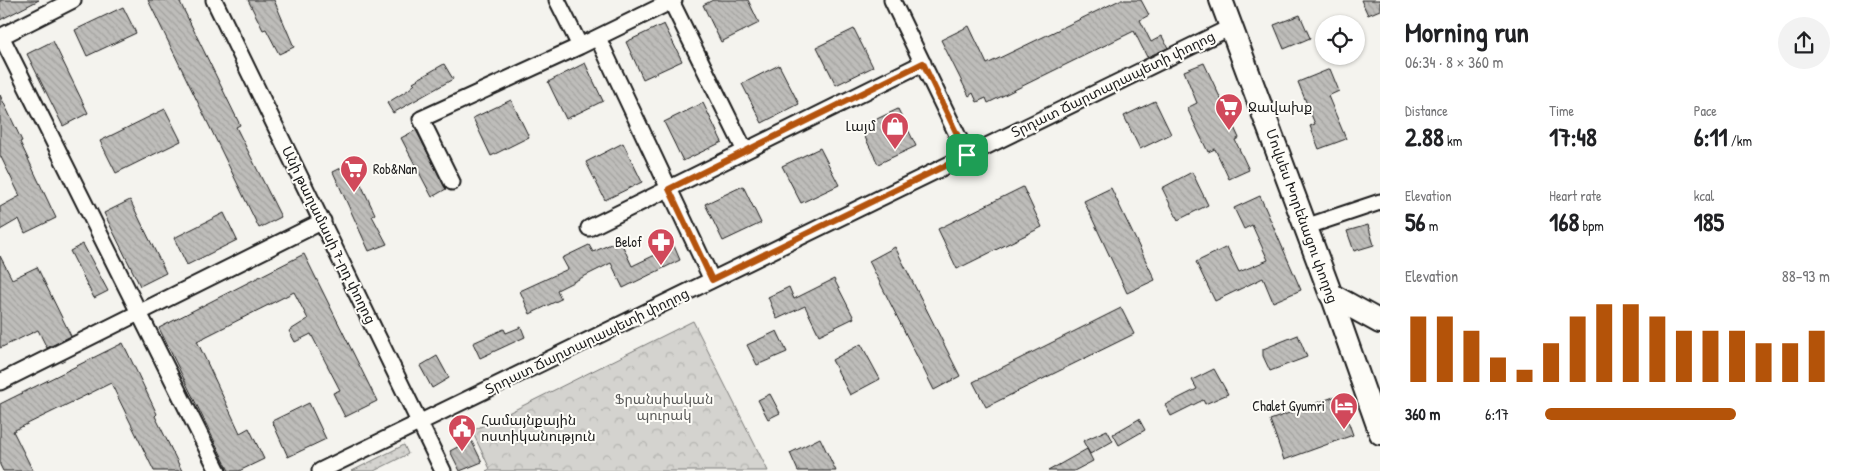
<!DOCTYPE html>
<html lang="en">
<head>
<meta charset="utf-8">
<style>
  body { margin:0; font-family:"Patrick Hand","Noto Sans Armenian",sans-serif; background:#f2f2f2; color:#202124; height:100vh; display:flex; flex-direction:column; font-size:19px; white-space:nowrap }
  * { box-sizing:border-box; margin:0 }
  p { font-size:16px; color:#757577 }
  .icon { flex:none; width:28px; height:28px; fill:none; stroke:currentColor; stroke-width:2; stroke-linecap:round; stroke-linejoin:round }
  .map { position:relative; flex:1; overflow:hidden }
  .panel { display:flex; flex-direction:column; background:#fff; width:475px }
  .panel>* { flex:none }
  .tools { position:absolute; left:1315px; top:15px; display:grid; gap:10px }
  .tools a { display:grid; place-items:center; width:50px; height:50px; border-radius:50%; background:#fff; box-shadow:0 1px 4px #0004; font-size:25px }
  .pin { position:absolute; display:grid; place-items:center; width:42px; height:42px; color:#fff; margin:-21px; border-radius:10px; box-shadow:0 2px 8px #0006 }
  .round { display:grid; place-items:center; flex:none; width:52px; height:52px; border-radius:26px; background:#f2f2f2 }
  .head { display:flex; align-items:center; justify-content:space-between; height:85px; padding:0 25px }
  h1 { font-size:28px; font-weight:800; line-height:38px }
  .metrics { display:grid; grid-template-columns:repeat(3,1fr); gap:8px; height:85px; padding:5px 25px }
  .metrics div { display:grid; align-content:center }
  .metrics b { font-size:25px; font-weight:800 }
  .metrics small { font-size:14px; font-weight:400 }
  .metrics p { font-size:14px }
  .chart { height:140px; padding:10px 25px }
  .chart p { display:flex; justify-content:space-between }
  .chart svg { width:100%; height:90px; margin-top:5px; stroke:#b45309; stroke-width:6 }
  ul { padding:0 25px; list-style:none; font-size:16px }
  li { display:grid; grid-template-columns:80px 60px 1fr; align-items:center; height:38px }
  li i { height:12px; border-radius:6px; background:#b45309 }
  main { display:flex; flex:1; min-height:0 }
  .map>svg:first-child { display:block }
</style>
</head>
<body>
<main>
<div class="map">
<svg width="1380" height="471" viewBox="0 0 1380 471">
  <defs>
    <pattern id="grass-dots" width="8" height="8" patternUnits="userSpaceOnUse" patternTransform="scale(1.25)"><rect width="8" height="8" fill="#d4d3cf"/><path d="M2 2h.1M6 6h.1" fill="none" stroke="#b5b5b1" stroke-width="1.8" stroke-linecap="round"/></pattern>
    <pattern id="forest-crowns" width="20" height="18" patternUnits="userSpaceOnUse" patternTransform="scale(1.25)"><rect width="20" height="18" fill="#d4d3cf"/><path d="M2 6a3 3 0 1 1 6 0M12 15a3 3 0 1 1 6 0" fill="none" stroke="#b5b5b1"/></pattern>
    <pattern id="building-back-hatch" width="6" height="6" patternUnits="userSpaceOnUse" patternTransform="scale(1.25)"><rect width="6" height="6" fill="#bebdba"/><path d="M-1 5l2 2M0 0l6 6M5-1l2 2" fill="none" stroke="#a3a29f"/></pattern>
  </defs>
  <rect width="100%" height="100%" fill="#f4f3ee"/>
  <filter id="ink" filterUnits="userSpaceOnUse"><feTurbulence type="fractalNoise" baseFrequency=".02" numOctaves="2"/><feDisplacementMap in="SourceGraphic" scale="10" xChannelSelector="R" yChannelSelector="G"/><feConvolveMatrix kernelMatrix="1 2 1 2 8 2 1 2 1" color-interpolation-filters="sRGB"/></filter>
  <g filter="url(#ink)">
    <path fill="url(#grass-dots)" stroke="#787876" d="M404 445 408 454 374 471H352Z"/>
    <path fill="url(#forest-crowns)" stroke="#787876" d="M693 321 768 471H486L490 469 472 431Z"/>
    <path fill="url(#building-back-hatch)" stroke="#1c1c1c" d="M0 0H39L0 20Z
      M148 0H179L240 125 236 127 281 217 259 228Z
      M248 0H274L294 47 279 54 266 29 263 30Z
      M713 0H748L759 23 721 42 703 5Z
      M1120 0H1141L1149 15 1140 20 1151 42 1162 36 1168 48 1147 57 1134 31 988 103 986 98 977 102 973 93 969 96 941 40 969 26 987 64Z
      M1361 0H1380V10L1368 15Z
      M123 7 136 33 87 56 75 30Z
      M1300 15 1310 38 1284 49 1274 25Z
      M664 24 682 61 643 79 626 42Z
      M854 29 873 67 836 85 817 47Z
      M53 41 88 113 63 126 27 54Z
      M585 63 603 101 566 119 548 82Z
      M1204 63 1239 138 1235 140 1249 170 1229 179 1215 149 1208 152 1187 108 1197 103 1184 71Z
      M444 64 453 79 393 113 387 103 408 90 415 84 413 82Z
      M779 65 799 104 762 123 742 84Z
      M1330 69 1339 91 1328 96 1346 139 1319 149 1310 126 1315 124 1298 82Z
      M0 95 22 141 20 142 56 218 25 233 19 219 0 230V207L20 196 0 155Z
      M511 100 529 137 491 156 473 118Z
      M1155 101 1171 134 1140 149 1124 116Z
      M703 103 722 142 683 161 664 122Z
      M165 109 181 141 116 173 100 141Z
      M898 109 916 146 878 164 860 127Z
      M416 130 446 189 432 197 401 138Z
      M623 143 642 182 605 200 586 162Z
      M820 148 839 185 801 203 782 166Z
      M351 163 375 214 372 216 387 244 369 251 333 172Z
      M1192 172 1208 205 1178 220 1162 188Z
      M743 186 761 223 723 241 705 204Z
      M1023 187 1042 227 957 269 938 229Z
      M1111 188 1155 280 1127 293 1084 201Z
      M1260 196 1301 290 1273 302 1263 278 1215 301 1196 262 1227 247 1239 272 1268 260 1252 225 1244 229 1234 208Z
      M130 200 166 273 140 286 104 213Z
      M224 213 237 240 187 265 174 238Z
      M1368 225 1374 245 1354 251 1347 231Z
      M620 240 632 266 674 246 680 260 623 288 611 263 557 290 561 299 530 314 520 291 568 269 562 258 589 245 593 252Z
      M83 244 108 291 94 298 70 251Z
      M895 247 960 376 934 390 869 261Z
      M304 254 377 401 345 417 333 393 340 390 311 334 295 342 289 331 308 319 294 292 197 341 240 433 249 428 264 459 239 471H229L159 328Z
      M0 256 12 279 37 267 71 336 47 348 38 330 0 348Z
      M834 279 854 318 819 335 805 306 777 319 768 297 789 287 794 299Z
      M1121 308 1134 334 986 407 973 382Z
      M521 327 525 337 480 358 473 343 504 329 506 333Z
      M777 331 787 352 757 365 747 345Z
      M1298 335 1307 357 1270 371 1263 356V349Z
      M123 343 157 414 155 416 182 471H154L111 383 13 431 33 471H3L0 465V404Z
      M861 344 880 379 850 395 832 360Z
      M437 356 449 378 432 388 420 366Z
      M1214 369 1228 394 1205 404 1203 400 1171 416 1165 405 1197 389 1192 380Z
      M770 394 780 413 768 419 758 400Z
      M1339 395 1353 435 1284 460 1270 420Z
      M309 403 326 439 288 457 272 421Z
      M1139 419 1145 430 1119 445 1113 434Z
      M1107 430 1113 441 1090 454 1083 441Z
      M820 438 836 471H798L790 453Z
      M471 440 482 462 460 471 450 451Z
      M1087 449 1093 461 1074 471H1048Z"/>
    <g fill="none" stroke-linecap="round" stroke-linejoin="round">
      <g stroke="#1c1c1c" stroke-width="19">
        <path id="minor" d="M214 0 443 471
          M557 0 580 46
          M892 0 967 155
          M671 1 745 151
          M1 36 218 471
          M0 37 73 0
          M598 38 712 280
          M452 182 421 119 580 46 674 0
          M1305 227 1380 202
          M589 228 923 63
          M0 382 323 221
          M320 471 1231 27"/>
      </g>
      <g stroke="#1c1c1c" stroke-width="24">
        <path id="major" d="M1331 295 1380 434"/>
      </g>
      <g stroke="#1c1c1c" stroke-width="26">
        <path id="highway" d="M1221 0 1331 295 1380 322"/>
      </g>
      <use href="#minor" stroke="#fdfcf7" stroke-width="15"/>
      <use href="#major" stroke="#fdfcf7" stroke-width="20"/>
      <use href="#highway" stroke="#fdfcf7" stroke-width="22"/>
    </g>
  </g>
  <g fill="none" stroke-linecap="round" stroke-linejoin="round" filter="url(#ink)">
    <g stroke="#fff" stroke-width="10">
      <path id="route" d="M923 63 967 155 712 280 669 189Z"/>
    </g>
    <use href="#route" stroke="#b45309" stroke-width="6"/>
  </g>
  <defs>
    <g id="supermarket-pin" transform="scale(1.4375)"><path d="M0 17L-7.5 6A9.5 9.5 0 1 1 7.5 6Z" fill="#d1495b" stroke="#fdfcf7"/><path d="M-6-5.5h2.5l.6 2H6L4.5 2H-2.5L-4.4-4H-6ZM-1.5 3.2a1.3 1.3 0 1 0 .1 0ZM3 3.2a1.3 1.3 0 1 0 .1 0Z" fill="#fff"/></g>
    <g id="shop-pin" transform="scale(1.4375)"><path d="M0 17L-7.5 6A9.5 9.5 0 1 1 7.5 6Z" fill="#d1495b" stroke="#fdfcf7"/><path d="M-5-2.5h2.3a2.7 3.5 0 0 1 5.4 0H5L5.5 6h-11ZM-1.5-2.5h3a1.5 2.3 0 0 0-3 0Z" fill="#fff"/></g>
    <g id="pharmacy-pin" transform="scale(1.4375)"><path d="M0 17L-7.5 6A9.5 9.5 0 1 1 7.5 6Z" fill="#d1495b" stroke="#fdfcf7"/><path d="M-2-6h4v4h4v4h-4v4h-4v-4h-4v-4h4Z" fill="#fff"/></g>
    <g id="hotel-pin" transform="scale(1.4375)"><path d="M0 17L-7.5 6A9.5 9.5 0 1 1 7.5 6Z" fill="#d1495b" stroke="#fdfcf7"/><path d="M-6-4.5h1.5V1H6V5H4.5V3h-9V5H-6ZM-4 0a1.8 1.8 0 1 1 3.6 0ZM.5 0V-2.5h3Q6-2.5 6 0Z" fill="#fff"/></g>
    <g id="civic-pin" transform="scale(1.4375)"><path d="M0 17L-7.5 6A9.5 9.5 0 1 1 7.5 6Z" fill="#d1495b" stroke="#fdfcf7"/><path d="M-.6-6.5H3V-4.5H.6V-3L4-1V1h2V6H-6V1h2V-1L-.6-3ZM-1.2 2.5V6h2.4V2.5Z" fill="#fff"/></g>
  </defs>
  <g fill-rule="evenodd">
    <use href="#supermarket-pin" x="1229" y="107"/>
    <use href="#shop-pin" x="895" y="126"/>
    <use href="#supermarket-pin" x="354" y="169"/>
    <use href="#pharmacy-pin" x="661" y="242"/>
    <use href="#hotel-pin" x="1344" y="406"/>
    <use href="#civic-pin" x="462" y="428"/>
  </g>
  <g text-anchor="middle" stroke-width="4" stroke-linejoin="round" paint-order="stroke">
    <g font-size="14" fill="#1c1c1c" stroke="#fdfcf7">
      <text transform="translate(1113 84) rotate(-26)" y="5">Տրդատ Ճարտարապետի փողոց</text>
      <text transform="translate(1302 216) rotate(70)" y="5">Մովսես Խորենացու փողոց</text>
      <text transform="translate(329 235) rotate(64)" y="5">Անի թաղամասի 7-րդ փողոց</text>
      <text transform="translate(587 341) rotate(-26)" y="5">Տրդատ Ճարտարապետի փողոց</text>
    </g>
    <g font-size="14" fill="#1c1c1c" stroke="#fdfcf7" text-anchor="start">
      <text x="1248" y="112">Ջավախք</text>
      <text x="876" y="131" text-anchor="end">Լայմ</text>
      <text x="373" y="174">Rob&amp;Nan</text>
      <text x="642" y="247" text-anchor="end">Belof</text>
      <text x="1325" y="411" text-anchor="end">Chalet Gyumri</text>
      <text x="481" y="425">Համայնքային<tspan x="481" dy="16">ոստիկանություն</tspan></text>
    </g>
    <g font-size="14" fill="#5c5c5b" stroke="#fdfcf7">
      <text x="664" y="404">Ֆրանսիական<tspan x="664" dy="16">պուրակ</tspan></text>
    </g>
  </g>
</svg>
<div class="tools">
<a><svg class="icon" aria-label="locate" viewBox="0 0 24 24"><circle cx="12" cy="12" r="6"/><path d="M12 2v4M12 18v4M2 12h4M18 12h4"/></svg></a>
</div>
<div class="pin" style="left:967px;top:155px;background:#1e9e55"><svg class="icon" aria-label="arrive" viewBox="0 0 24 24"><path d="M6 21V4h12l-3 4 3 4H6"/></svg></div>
</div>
<section class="panel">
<div class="head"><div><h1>Morning run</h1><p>06:34 · 8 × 360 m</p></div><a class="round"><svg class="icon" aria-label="share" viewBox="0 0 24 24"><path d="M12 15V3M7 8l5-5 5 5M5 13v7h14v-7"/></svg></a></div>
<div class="metrics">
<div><p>Distance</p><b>2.88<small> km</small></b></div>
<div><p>Time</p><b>17:48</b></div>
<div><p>Pace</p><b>6:11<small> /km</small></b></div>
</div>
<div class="metrics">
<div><p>Elevation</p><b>56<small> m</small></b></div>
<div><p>Heart rate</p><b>168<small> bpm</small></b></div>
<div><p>kcal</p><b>185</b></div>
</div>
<div class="chart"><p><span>Elevation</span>88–93 m</p>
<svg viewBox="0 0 160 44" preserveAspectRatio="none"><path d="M5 44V12M15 44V12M25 44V19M35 44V32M45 44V38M55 44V25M65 44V12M75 44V6M85 44V6M95 44V12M105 44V19M115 44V19M125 44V19M135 44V25M145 44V25M155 44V19"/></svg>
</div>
<ul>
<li><b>360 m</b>6:17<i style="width:67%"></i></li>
</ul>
</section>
</main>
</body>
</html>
